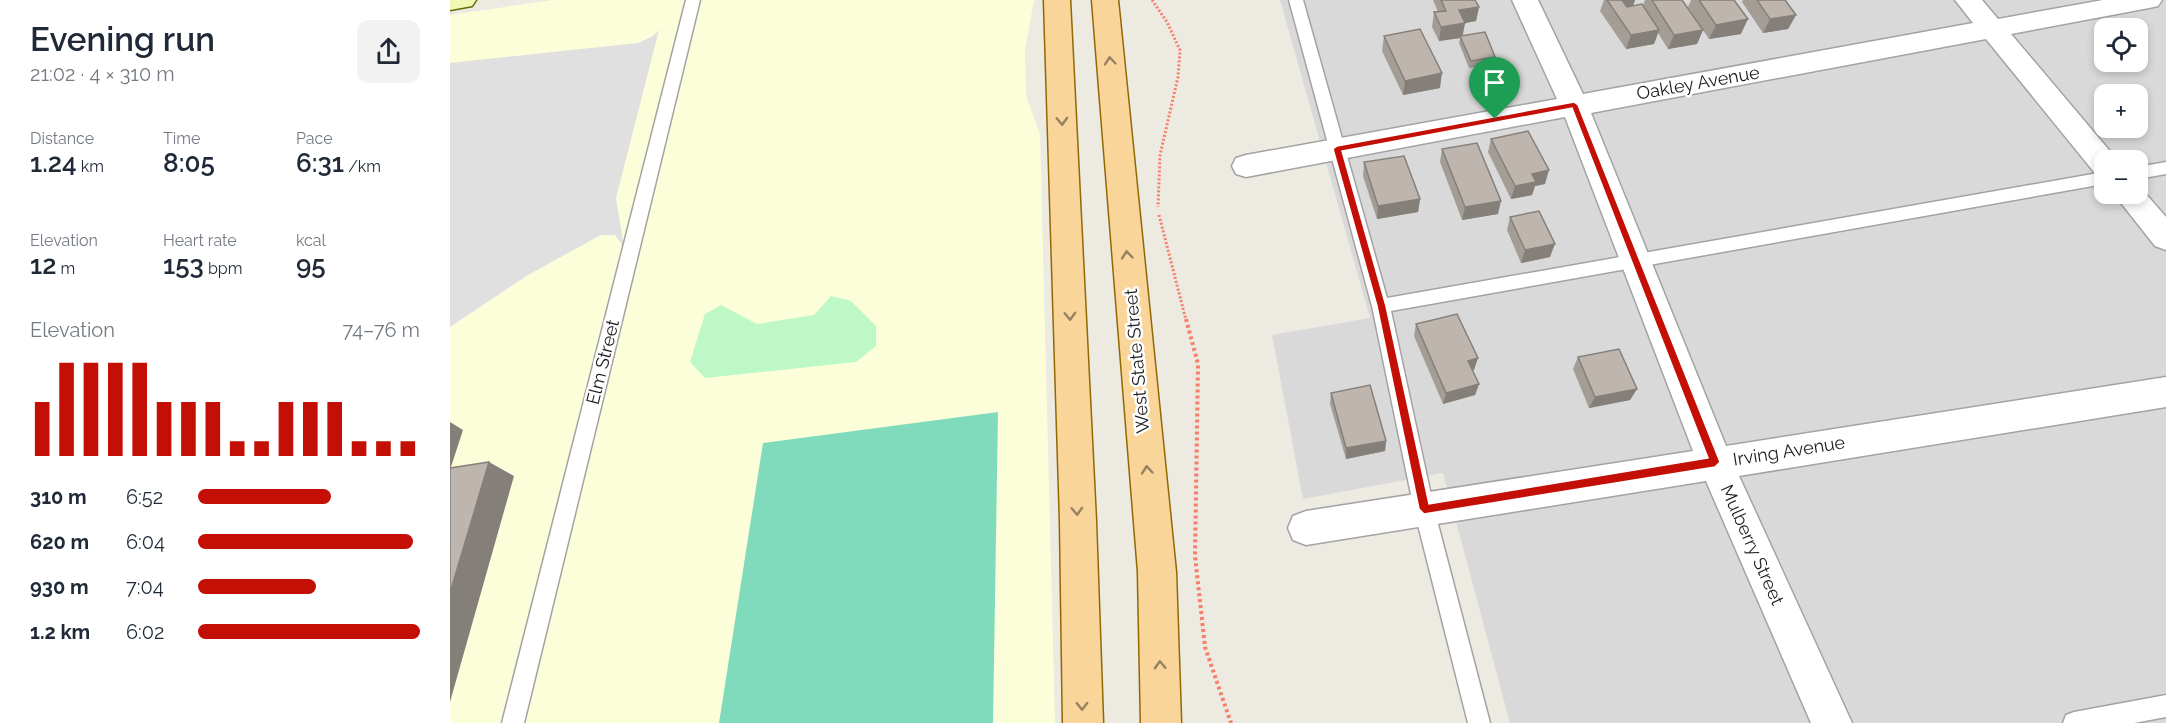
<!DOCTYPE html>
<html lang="en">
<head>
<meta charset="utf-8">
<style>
  body { margin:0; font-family:Raleway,sans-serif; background:#f2f2f3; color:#1f2937; height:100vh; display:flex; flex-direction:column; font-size:22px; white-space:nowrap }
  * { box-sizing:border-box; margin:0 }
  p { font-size:20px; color:#747a83 }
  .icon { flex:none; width:33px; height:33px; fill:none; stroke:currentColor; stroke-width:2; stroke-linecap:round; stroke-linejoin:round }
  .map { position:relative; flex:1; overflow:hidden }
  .panel { display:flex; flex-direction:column; background:#fff; width:450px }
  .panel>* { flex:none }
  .buttons { position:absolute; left:1644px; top:18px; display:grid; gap:12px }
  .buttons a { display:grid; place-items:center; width:54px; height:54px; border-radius:12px; background:#fff; box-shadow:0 3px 9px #0003; font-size:30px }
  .pin { position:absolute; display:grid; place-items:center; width:51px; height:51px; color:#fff; margin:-62px -26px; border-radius:50% 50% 50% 0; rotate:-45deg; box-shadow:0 0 6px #0007 }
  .pin .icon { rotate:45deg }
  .round { display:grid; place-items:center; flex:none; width:63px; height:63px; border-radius:12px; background:#f2f2f3 }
  .summary { display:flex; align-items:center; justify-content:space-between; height:102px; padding:0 30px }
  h1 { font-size:33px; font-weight:600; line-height:45px }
  .metrics { display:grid; grid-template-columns:repeat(3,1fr); gap:9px; height:102px; padding:6px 30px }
  .metrics div { display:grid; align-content:center }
  .metrics b { font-size:26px; font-weight:600 }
  .metrics small { font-size:16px; font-weight:400 }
  .metrics p { font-size:16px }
  .chart { height:168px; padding:12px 30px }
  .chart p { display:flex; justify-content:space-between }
  .chart svg { width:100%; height:108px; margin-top:6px; stroke:#c30f05; stroke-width:6 }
  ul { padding:0 30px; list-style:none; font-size:20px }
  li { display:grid; grid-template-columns:96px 72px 1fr; align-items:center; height:45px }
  li i { height:15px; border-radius:8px; background:#c30f05 }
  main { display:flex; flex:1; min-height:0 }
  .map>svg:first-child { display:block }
</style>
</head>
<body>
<main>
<section class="panel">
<div class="summary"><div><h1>Evening run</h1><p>21:02 · 4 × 310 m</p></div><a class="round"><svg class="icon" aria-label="share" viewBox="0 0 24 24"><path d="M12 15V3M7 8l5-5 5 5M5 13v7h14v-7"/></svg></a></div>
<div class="metrics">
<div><p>Distance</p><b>1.24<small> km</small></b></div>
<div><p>Time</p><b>8:05</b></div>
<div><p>Pace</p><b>6:31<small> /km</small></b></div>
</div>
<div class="metrics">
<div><p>Elevation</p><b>12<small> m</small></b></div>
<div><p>Heart rate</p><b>153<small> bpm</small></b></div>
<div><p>kcal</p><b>95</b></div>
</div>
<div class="chart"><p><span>Elevation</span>74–76 m</p>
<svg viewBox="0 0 160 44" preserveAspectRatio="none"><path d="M5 44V22M15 44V6M25 44V6M35 44V6M45 44V6M55 44V22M65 44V22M75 44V22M85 44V38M95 44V38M105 44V22M115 44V22M125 44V22M135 44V38M145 44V38M155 44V38"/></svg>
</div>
<ul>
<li><b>310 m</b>6:52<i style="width:60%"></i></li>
<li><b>620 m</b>6:04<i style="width:97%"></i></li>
<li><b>930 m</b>7:04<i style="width:53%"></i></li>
<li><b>1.2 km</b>6:02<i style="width:100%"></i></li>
</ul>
</section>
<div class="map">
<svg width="1716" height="723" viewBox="0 0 1716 723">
  <rect width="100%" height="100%" fill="#edeae2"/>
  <path fill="#dad9d9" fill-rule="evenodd" d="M830 0H1716V723H1060L993 473 853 499 822 335 920 318ZM1654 28H1688V62H1654ZM1654 94H1688V128H1654ZM1654 160H1688V194H1654Z"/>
  <path fill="#fcfeda" d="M103 0H584L575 50 576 96 590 134 605 723H0V15Z"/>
  <path fill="#bef8c6" d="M381 296 401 301 426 326V346L406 362 255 378 240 362 255 314 271 305 307 324 364 315Z"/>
  <path fill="#80dbbd" d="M548 412 543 723H269L313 443Z"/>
  <path fill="#e0e0e0" d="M209 30 166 198 174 247 165 235H151L78 275 0 327V63L188 43 203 36Z"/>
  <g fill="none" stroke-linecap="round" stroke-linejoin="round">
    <g stroke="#a3a3a3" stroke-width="3">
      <path id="service" d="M236 0H250L74 723H52Z
        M839 0H853L937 298 1654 172V184L941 311 984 509 1040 723H1018L964 509 922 306Z
        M1716 162V174L1688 179V167Z
        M1716 695V717L1684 723H1613L1616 715 1624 712Z"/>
    </g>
    <g stroke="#a3a3a3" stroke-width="3">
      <path id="minor" d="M1062 0H1088L1133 94 1523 23 1505 0H1532L1548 19 1653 0H1712L1708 6 1699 8 1561 34 1664 156 1666 160H1654V175L1644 172 1536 39 1141 113 1276 446 1716 377V407L1289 476 1402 723H1361L1256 481 856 545 843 540 838 528 843 516 856 511 1243 451 1115 117 796 177 786 174 782 166 786 158 796 155 1107 99Z
        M1688 185 1716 217V250L1705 246 1664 194H1688Z"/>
    </g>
    <g stroke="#5e6f07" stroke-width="3">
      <path id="secondary" d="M0 0H26L22 6 0 10Z"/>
    </g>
    <g stroke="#906903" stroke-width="3">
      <path id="primary" d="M594 0H620L646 521 653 723H613L610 521Z
        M642 0H668L726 572 731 723H691L688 572Z"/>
    </g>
    <path stroke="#f67f6a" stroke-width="3" stroke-dasharray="2 2" stroke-linecap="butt" d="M702 0 717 22 730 50 728 77 710 155 708 207
      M709 215 736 320"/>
    <path stroke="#f67f6a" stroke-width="4" stroke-dasharray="3 3" stroke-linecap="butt" d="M736 319 748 364 745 556 755 647 781 723"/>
    <use href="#service" fill="#fff" fill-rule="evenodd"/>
    <use href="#minor" fill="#fff" fill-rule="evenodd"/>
    <use href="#secondary" fill="#f1f8b5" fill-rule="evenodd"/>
    <use href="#primary" fill="#f9d59a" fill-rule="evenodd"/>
  </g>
  <path fill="#a39d96" d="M983 0H1025L1029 7 1026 21 1015 23 1013 35 1045 57 1044 65 1019 68 1009 43 1010 38 989 41 982 27 984 12H988Z
    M1154 0H1185L1183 6H1193L1195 0H1232L1253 30 1247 44 1218 49 1208 33 1204 44 1176 49 1150 11Z
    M1241 0H1284L1291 34 1259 39 1238 7Z
    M1293 0H1335L1346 15 1338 29 1313 33 1292 2Z
    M934 36 990 88 953 95 932 51Z
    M1041 139 1095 184 1085 186 1082 195 1061 199 1038 152Z
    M992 149 1048 214 1012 220 990 162Z
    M914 162 970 199 968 212 927 219 913 176Z
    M1060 217 1100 257 1071 263 1057 230Z
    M966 324 1024 370H1022L1029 384 1025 395 993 404 964 336Z
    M1128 357 1187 389 1180 400 1139 408 1123 369Z
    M881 393 936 441 935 451 896 459 880 404Z"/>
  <path fill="#857f7a" d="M1169 0H1185L1182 8 1165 12Z
    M1029 7 1026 21 1015 23 1012 37 1010 36V38L989 41 991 27 1009 10Z
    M1346 15 1338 29 1313 33 1320 19Z
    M1298 19 1291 34 1259 39 1266 25Z
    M1209 30 1204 44 1176 49 1181 35Z
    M1253 30 1247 44 1218 49 1224 35Z
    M992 73 990 88 953 95 955 81Z
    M1099 170 1095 184 1085 186 1082 195 1061 199 1065 186 1082 174Z
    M970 199 968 212 927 219 928 206Z
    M1051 201 1048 214 1012 220 1015 207Z
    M1105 244 1100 257 1071 263 1075 250Z
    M1028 358 1024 370 1015 372 1018 361Z
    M1029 384 1025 395 993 404 996 393Z
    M1187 389 1180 400 1139 408 1145 397Z
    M0 422 13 430 0 470Z
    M936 441 935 451 896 459V448Z
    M39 462 64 476 0 702V593Z"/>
  <path fill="#beb6ae" stroke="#857f7a" stroke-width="1.5" d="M991 0H1025L1029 7 1009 10 1015 23 991 27 984 12 996 11Z
    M1157 0H1172L1177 7 1192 4 1209 30 1181 35Z
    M1202 0H1232L1253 30 1224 35Z
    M1249 0H1284L1298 19 1266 25Z
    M1307 0H1335L1346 15 1320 19Z
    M970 29 992 73 955 81 934 36Z
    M1035 32 1045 57 1021 61 1010 36Z
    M1078 131 1099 170 1082 174 1086 182 1065 186 1041 139Z
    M1027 143 1051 201 1015 207 992 149Z
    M954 156 970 199 928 206 914 162Z
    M1089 211 1105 244 1075 250 1060 217Z
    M1007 314 1028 358 1018 361 1029 384 996 393 966 324Z
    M1169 349 1187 389 1145 397 1128 357Z
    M920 385 936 441 896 448 881 393Z
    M39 462 0 593V468Z"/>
  <defs><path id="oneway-chevron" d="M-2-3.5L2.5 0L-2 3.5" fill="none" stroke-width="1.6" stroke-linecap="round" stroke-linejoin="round" transform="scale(1.5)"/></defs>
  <g stroke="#968261">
    <use href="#oneway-chevron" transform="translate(660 61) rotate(-95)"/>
    <use href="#oneway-chevron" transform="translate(612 121) rotate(88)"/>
    <use href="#oneway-chevron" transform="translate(677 255) rotate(-95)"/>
    <use href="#oneway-chevron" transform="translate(620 316) rotate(88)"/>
    <use href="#oneway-chevron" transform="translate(697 470) rotate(-95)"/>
    <use href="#oneway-chevron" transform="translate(627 511) rotate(88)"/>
    <use href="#oneway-chevron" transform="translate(710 665) rotate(-92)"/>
    <use href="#oneway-chevron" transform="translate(632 706) rotate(89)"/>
  </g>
  <path fill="#c30f05" stroke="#fff" stroke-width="1.5" fill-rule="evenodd" d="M1124 102 1128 105 1270 462 1265 467 974 514 969 509 927 306 883 149 887 146ZM1122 108 1258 458 979 504 936 306 892 151Z"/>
  <g text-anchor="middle" stroke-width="5" stroke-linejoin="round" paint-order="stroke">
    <g font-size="18" fill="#1c1c1c" stroke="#fff">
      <text transform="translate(1248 83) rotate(-10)" y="6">Oakley Avenue</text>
      <text transform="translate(687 361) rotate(-95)" y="6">West State Street</text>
      <text transform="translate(153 362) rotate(-76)" y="6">Elm Street</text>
      <text transform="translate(1339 451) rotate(-9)" y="6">Irving Avenue</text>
      <text transform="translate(1302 545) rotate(66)" y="6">Mulberry Street</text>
    </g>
  </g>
</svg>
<div class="buttons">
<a><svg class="icon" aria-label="locate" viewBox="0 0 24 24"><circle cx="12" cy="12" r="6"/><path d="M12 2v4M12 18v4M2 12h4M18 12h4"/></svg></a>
<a>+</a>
<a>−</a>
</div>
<div class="pin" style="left:1045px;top:119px;background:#1e9e55"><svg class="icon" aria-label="arrive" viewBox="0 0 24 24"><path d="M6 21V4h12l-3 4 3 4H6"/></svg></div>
</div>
</main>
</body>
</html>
